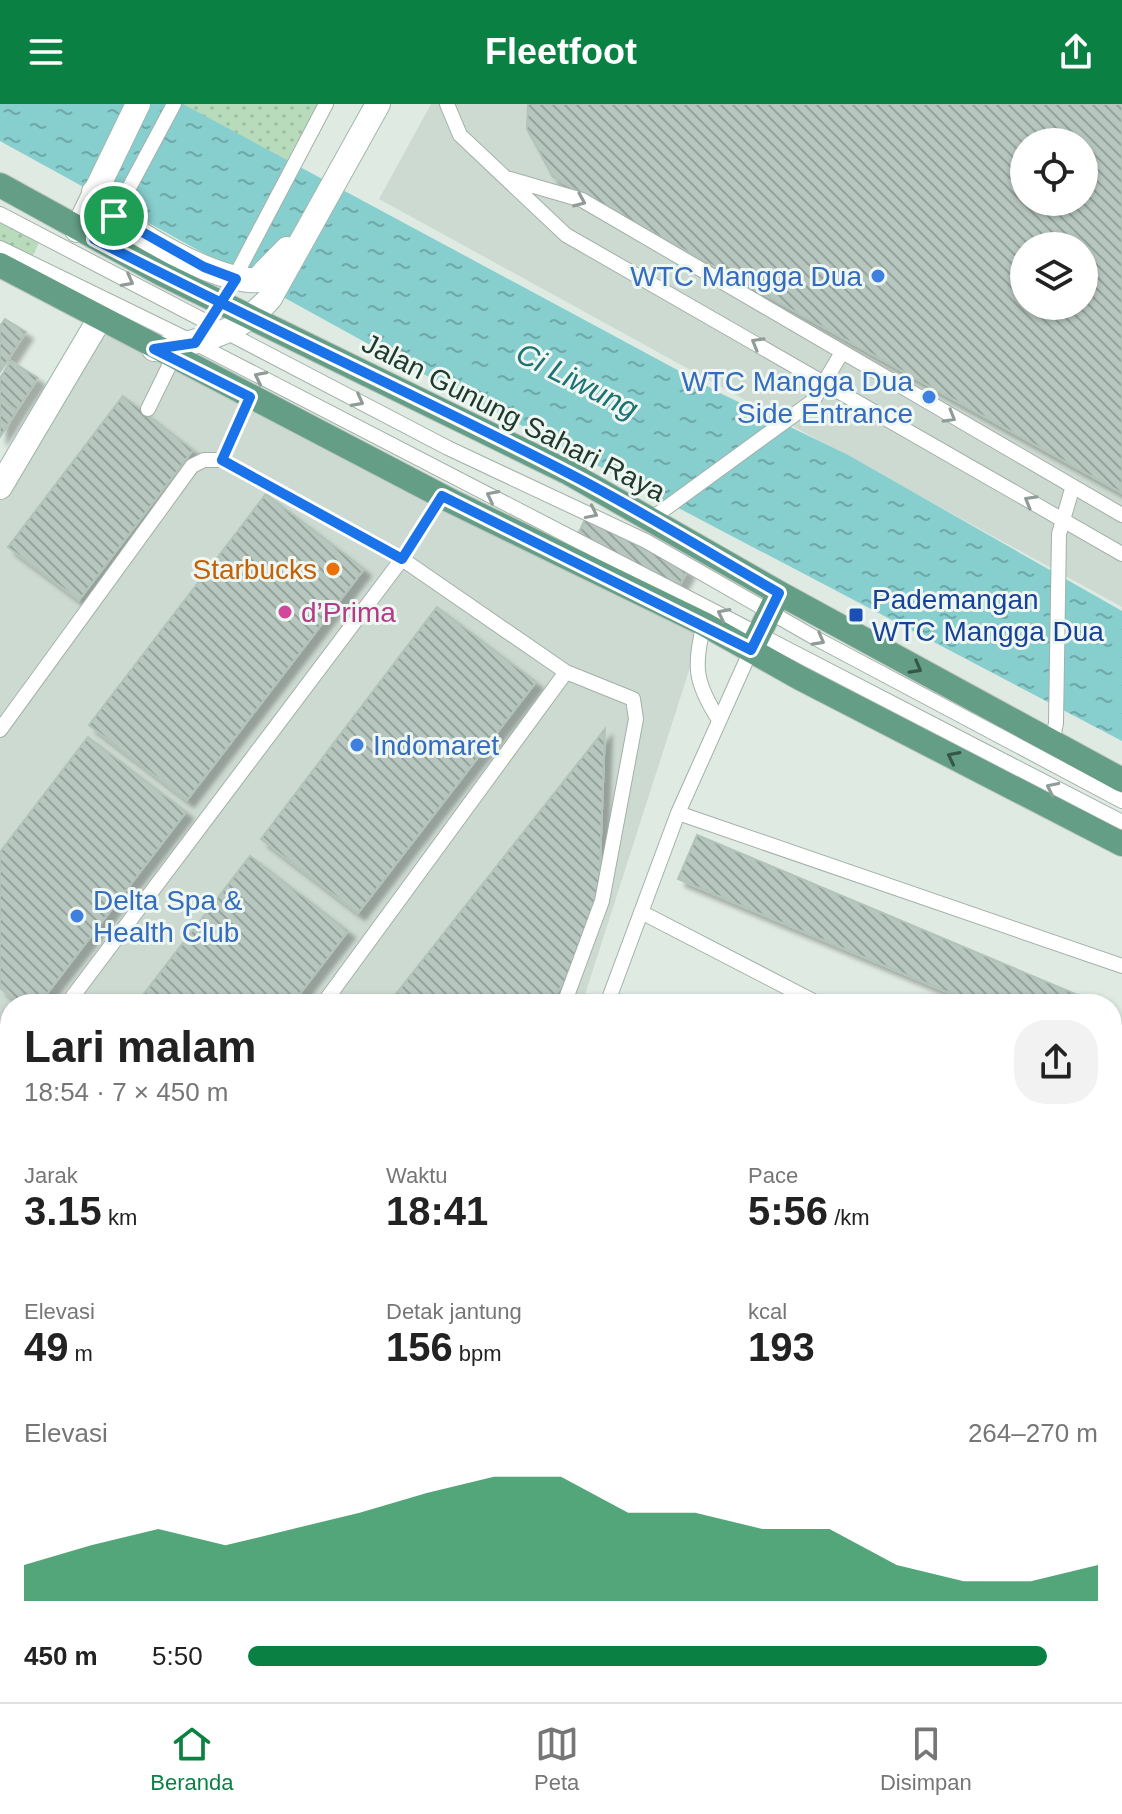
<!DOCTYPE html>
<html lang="id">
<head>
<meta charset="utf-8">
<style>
  body { margin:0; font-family:Arial,sans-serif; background:#f2f2f2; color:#222; height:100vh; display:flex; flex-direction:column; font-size:30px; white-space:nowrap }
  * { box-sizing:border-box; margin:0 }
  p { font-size:26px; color:#767676 }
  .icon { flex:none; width:44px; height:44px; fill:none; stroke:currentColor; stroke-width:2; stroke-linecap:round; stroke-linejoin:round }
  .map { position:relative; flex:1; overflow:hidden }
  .side { position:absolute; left:0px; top:890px; width:1122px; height:708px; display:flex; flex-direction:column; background:#fff; border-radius:32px 32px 0 0; box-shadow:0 2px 6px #0004 }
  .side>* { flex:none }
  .buttons { position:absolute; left:1010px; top:24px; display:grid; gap:16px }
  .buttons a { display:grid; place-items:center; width:88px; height:88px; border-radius:50%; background:#fff; box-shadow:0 2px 6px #0004; font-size:40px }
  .pin { position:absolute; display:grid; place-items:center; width:68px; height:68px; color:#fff; margin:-34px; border:4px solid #fff; border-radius:50%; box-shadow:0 2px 8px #0007 }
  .round { display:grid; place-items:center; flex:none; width:84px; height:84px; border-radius:32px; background:#f2f2f2 }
  .overview { display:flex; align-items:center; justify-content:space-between; height:136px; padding:0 24px }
  h1 { font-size:44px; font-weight:600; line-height:60px }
  .stats { display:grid; grid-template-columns:repeat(3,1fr); gap:12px; height:136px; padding:8px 24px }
  .stats div { display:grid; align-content:center }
  .stats b { font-size:40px; font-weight:600 }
  .stats small { font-size:22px; font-weight:400 }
  .stats p { font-size:22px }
  .chart { height:224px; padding:16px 24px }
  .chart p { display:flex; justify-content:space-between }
  .chart svg { width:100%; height:144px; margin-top:8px; fill:#0b8043; opacity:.7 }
  ul { padding:0 24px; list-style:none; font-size:26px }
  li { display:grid; grid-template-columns:128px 96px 1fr; align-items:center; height:60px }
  li i { height:20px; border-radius:10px; background:#0b8043 }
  header { display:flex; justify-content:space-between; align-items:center; height:104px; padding:0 24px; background:#0b8043; color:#fff; font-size:36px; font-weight:600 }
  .menu { display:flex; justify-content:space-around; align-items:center; height:112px; border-top:2px solid #e0e0e0; background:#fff; font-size:22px; color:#767676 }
  .menu a { display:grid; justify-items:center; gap:4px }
  .menu .active { color:#0b8043 }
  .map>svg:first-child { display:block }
</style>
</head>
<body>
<header><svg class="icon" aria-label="menu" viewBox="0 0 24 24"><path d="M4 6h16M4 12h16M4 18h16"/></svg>Fleetfoot<svg class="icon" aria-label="share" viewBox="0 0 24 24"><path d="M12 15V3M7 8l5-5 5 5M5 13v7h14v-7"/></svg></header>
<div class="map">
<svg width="1122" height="1598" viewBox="0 0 1122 1598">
  <defs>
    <pattern id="grass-dots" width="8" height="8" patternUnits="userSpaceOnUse" patternTransform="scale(2)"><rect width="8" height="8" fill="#b8dbbc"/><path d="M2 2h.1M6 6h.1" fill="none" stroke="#9ebda2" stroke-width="1.8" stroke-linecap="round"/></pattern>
    <pattern id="water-ripples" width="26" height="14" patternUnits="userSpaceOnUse" patternTransform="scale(2)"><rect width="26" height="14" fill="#87cece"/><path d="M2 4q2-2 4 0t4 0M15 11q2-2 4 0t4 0" fill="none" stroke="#6ea8a8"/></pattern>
    <pattern id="building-back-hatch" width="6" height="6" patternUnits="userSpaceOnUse" patternTransform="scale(2)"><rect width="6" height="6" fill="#b7c7bf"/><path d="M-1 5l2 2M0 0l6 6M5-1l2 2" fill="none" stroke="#94a39c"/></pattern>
    <filter id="shadow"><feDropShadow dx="7" dy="7" stdDeviation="2" flood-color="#0004"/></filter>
  </defs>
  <rect width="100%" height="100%" fill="#dfeae3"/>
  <path fill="#cddad2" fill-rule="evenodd" d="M431 0H1122V503L379 95ZM1024 38H1084V98H1024ZM1024 142H1084V202H1024Z
    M99 216 704 520 582 900H10V1227L0 1226V386Z"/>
  <path fill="url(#grass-dots)" d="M181 0H326L295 61Z
    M0 110 42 132 30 158 0 144Z"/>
  <path fill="#b8dbbc" d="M0 1208 10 1209V1318L0 1368Z"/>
  <path fill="url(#water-ripples)" d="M0 0H183L722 290 848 351 1122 507V637L412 264 0 37Z"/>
  <path fill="url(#building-back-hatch)" stroke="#b2c3b9" stroke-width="2" fill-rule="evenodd" filter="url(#shadow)" d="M528 0H1122V389L553 73 527 25ZM1024 38H1084V98H1024ZM1024 142H1084V202H1024Z
    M5 215 26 228 0 268V222Z
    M11 257 38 274 17 306 0 295V274Z
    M123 292 193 346 79 496 8 443Z
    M0 295 17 306 8 321 0 316Z
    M0 316 8 321 0 333Z
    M266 390 364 465 187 696 89 621Z
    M586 413 688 466 679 482 578 430Z
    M437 503 536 578 358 809 261 735Z
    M605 625 599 787 565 877 549 900H388Z
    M88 633 186 708 39 900H21L0 884V748Z
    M697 731 1099 900H976L678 775Z
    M250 752 348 827 292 900H136Z
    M1122 916V1116L1112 1111V937Z
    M0 917 10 925V943L0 957Z
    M10 1064V1116L0 1113V1077Z
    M1112 1166 1122 1173 1112 1189Z
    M1116 1216 1122 1219V1241L1112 1237Z
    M1112 1243 1122 1247V1286L1112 1281Z
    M1115 1329 1122 1331V1346L1112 1343Z
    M1112 1343 1122 1346V1380L1118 1392 1112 1390Z
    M1112 1429 1122 1433 1121 1472 1112 1469Z
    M0 1494 10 1496V1582L0 1581Z
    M1112 1499 1122 1505V1532L1112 1548Z
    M1122 1537V1558L1113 1552Z
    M1113 1552 1122 1558V1576L1112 1570Z
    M64 1588H136L137 1598H64Z
    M146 1588H229V1598H146Z
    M285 1588H397L399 1598H287Z
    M397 1588H490L492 1598H399Z
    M665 1588H694L681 1598H652Z
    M698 1588H715L736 1598H693Z
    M729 1588H769L764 1598H751Z
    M801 1588H812L831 1598H796Z
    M812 1588H856L850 1598H831Z
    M868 1588H895L902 1592 899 1598H862Z
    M915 1588H985L1004 1597 925 1598 913 1592Z
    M1024 1588H1069L1090 1598H1019Z"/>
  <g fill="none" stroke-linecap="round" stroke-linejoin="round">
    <g stroke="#a2b1a9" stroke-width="16">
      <path id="lane" d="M447 0 460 31 566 131 1122 450
        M510 75 582 96 1122 411
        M0 110 448 344 646 437 817 535 1122 697
        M90 136 114 112 174 0
        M0 144 195 239 1122 718
        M218 205 326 0
        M148 305 173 254
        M222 356 250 293
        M651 415 813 297 841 250
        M704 520C693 562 695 579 719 616
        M0 626 192 362 204 356H222L402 455 566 568 633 595 636 615 602 797 564 900
        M1052 640 1056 619 1059 430 1072 385
        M678 709 1122 862
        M641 808 819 900
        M67 900 402 455 442 392
        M323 900 566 568
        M607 900 678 709 751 546
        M0 989 10 976
        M0 1167 10 1168
        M0 1440 10 1441
        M255 1588V1598
        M515 1588 519 1598
        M533 1598 560 1588"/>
    </g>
    <g stroke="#a2b1a9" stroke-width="26">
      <path id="street" d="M1112 1482 1122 1487
        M770 1598 775 1588
        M1008 1598 1013 1588"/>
    </g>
    <g stroke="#a0b8ac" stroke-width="26">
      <path id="secondary" d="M94 88C112 122 219 180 257 176L287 145
        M77 126 138 0
        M154 245C200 239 240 229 270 194L378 0
        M0 383 99 216"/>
    </g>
    <g stroke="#bcc4c1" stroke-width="26">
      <path id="primary" d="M0 81 162 170 569 369 779 489 1122 676
        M0 161 451 397 704 520 800 574 1122 740
        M751 546 779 489"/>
    </g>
    <use href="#lane" stroke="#fff" stroke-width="14"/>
    <use href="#street" stroke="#fff" stroke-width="24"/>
    <use href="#secondary" stroke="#fff" stroke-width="24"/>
    <use href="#primary" stroke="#649e86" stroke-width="24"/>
  </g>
  <defs><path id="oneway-chevron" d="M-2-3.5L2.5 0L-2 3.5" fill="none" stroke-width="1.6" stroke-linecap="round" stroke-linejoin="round" transform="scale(2)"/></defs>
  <g stroke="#909c97">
    <use href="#oneway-chevron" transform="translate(580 97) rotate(23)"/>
    <use href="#oneway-chevron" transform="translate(128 177) rotate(28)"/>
    <use href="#oneway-chevron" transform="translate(757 239) rotate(-150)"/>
    <use href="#oneway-chevron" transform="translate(260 273) rotate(-153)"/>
    <use href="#oneway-chevron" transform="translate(358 297) rotate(28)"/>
    <use href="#oneway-chevron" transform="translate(950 313) rotate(30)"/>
    <use href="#oneway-chevron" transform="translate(492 392) rotate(-153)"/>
    <use href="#oneway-chevron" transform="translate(1030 397) rotate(-150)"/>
    <use href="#oneway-chevron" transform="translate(592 409) rotate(26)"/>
    <use href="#oneway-chevron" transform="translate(723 510) rotate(-153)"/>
    <use href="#oneway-chevron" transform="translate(819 536) rotate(29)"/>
    <use href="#oneway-chevron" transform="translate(1052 684) rotate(-154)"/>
  </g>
  <g stroke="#345749">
    <use href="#oneway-chevron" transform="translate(916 564) rotate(29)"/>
    <use href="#oneway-chevron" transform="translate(953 653) rotate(-153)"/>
  </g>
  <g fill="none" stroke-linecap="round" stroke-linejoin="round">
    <g stroke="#fff" stroke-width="16">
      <path id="route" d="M114 112 204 163 236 175 195 239 154 245 250 293 222 356 402 455 442 392 751 546 779 489C709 449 640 406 568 369 411 288 250 216 94 135L114 112"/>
    </g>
    <use href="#route" stroke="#1a73e8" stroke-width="10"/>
  </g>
  <g fill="#3f7fe0" stroke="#eff7f2" stroke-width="3">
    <circle cx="878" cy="172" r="8"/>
    <circle cx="929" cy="293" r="8"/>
    <circle cx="357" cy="641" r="8"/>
    <circle cx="77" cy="812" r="8"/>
  </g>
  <circle fill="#e8710a" stroke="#eff7f2" stroke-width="3" cx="333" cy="465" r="8"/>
  <circle fill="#d1479c" stroke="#eff7f2" stroke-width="3" cx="285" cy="508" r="8"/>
  <rect fill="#1a4fb4" stroke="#eff7f2" stroke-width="3" x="848" y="503" width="16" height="16" rx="4"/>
  <g text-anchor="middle" stroke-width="6" stroke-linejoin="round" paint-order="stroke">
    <g font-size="28" fill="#366cbe" stroke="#eff7f2" text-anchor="end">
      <text x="862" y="182">WTC Mangga Dua</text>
      <text x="913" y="287">WTC Mangga Dua<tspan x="913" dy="32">Side Entrance</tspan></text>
      <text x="373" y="651" text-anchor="start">Indomaret</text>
      <text x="93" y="806" text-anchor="start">Delta Spa &amp;<tspan x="93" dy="32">Health Club</tspan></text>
    </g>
    <g font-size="28" fill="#20392f" stroke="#eff7f2">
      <text transform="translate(514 313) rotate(27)" y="10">Jalan Gunung Sahari Raya</text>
    </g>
    <g font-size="28" fill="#c56008" stroke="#eff7f2" text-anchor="end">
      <text x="317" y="475">Starbucks</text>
    </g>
    <g font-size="28" fill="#164399" stroke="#eff7f2" text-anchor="start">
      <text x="872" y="505">Pademangan<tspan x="872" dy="32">WTC Mangga Dua</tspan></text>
    </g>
    <g font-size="28" fill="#b23c85" stroke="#eff7f2" text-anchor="start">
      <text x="301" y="518">d’Prima</text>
    </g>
    <g font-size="30" font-style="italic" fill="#1d7273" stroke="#eff7f2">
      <text transform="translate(577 277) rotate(27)" y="10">Ci Liwung</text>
    </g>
  </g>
</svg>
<div class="buttons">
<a><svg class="icon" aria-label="locate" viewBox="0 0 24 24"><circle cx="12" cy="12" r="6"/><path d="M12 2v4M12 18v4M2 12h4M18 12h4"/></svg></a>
<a><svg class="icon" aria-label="layers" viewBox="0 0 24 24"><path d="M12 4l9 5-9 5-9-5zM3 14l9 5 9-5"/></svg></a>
</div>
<div class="pin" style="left:114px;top:112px;background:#1e9e55"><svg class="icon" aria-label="arrive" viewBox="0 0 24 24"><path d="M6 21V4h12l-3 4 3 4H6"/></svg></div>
<section class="side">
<div class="overview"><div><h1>Lari malam</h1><p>18:54 · 7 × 450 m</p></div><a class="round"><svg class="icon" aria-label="share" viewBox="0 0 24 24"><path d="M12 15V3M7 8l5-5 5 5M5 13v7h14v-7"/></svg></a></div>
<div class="stats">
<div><p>Jarak</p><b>3.15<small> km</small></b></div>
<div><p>Waktu</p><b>18:41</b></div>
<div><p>Pace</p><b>5:56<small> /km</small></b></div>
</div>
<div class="stats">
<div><p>Elevasi</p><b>49<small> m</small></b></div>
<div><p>Detak jantung</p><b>156<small> bpm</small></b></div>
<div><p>kcal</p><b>193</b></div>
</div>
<div class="chart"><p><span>Elevasi</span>264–270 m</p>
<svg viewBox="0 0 160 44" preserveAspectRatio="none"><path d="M0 44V33L10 27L20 22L30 27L40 22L50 17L60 11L70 6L80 6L90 17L100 17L110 22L120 22L130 33L140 38L150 38L160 33V44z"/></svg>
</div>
<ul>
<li><b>450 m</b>5:50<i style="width:94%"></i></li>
</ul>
</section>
</div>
<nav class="menu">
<a class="active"><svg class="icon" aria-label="home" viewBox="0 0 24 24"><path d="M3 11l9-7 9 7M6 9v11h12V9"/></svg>Beranda</a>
<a><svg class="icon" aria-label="map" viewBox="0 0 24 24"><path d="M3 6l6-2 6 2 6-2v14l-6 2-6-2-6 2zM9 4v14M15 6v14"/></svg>Peta</a>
<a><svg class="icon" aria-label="saved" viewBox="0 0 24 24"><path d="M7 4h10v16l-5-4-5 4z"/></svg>Disimpan</a>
</nav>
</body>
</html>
